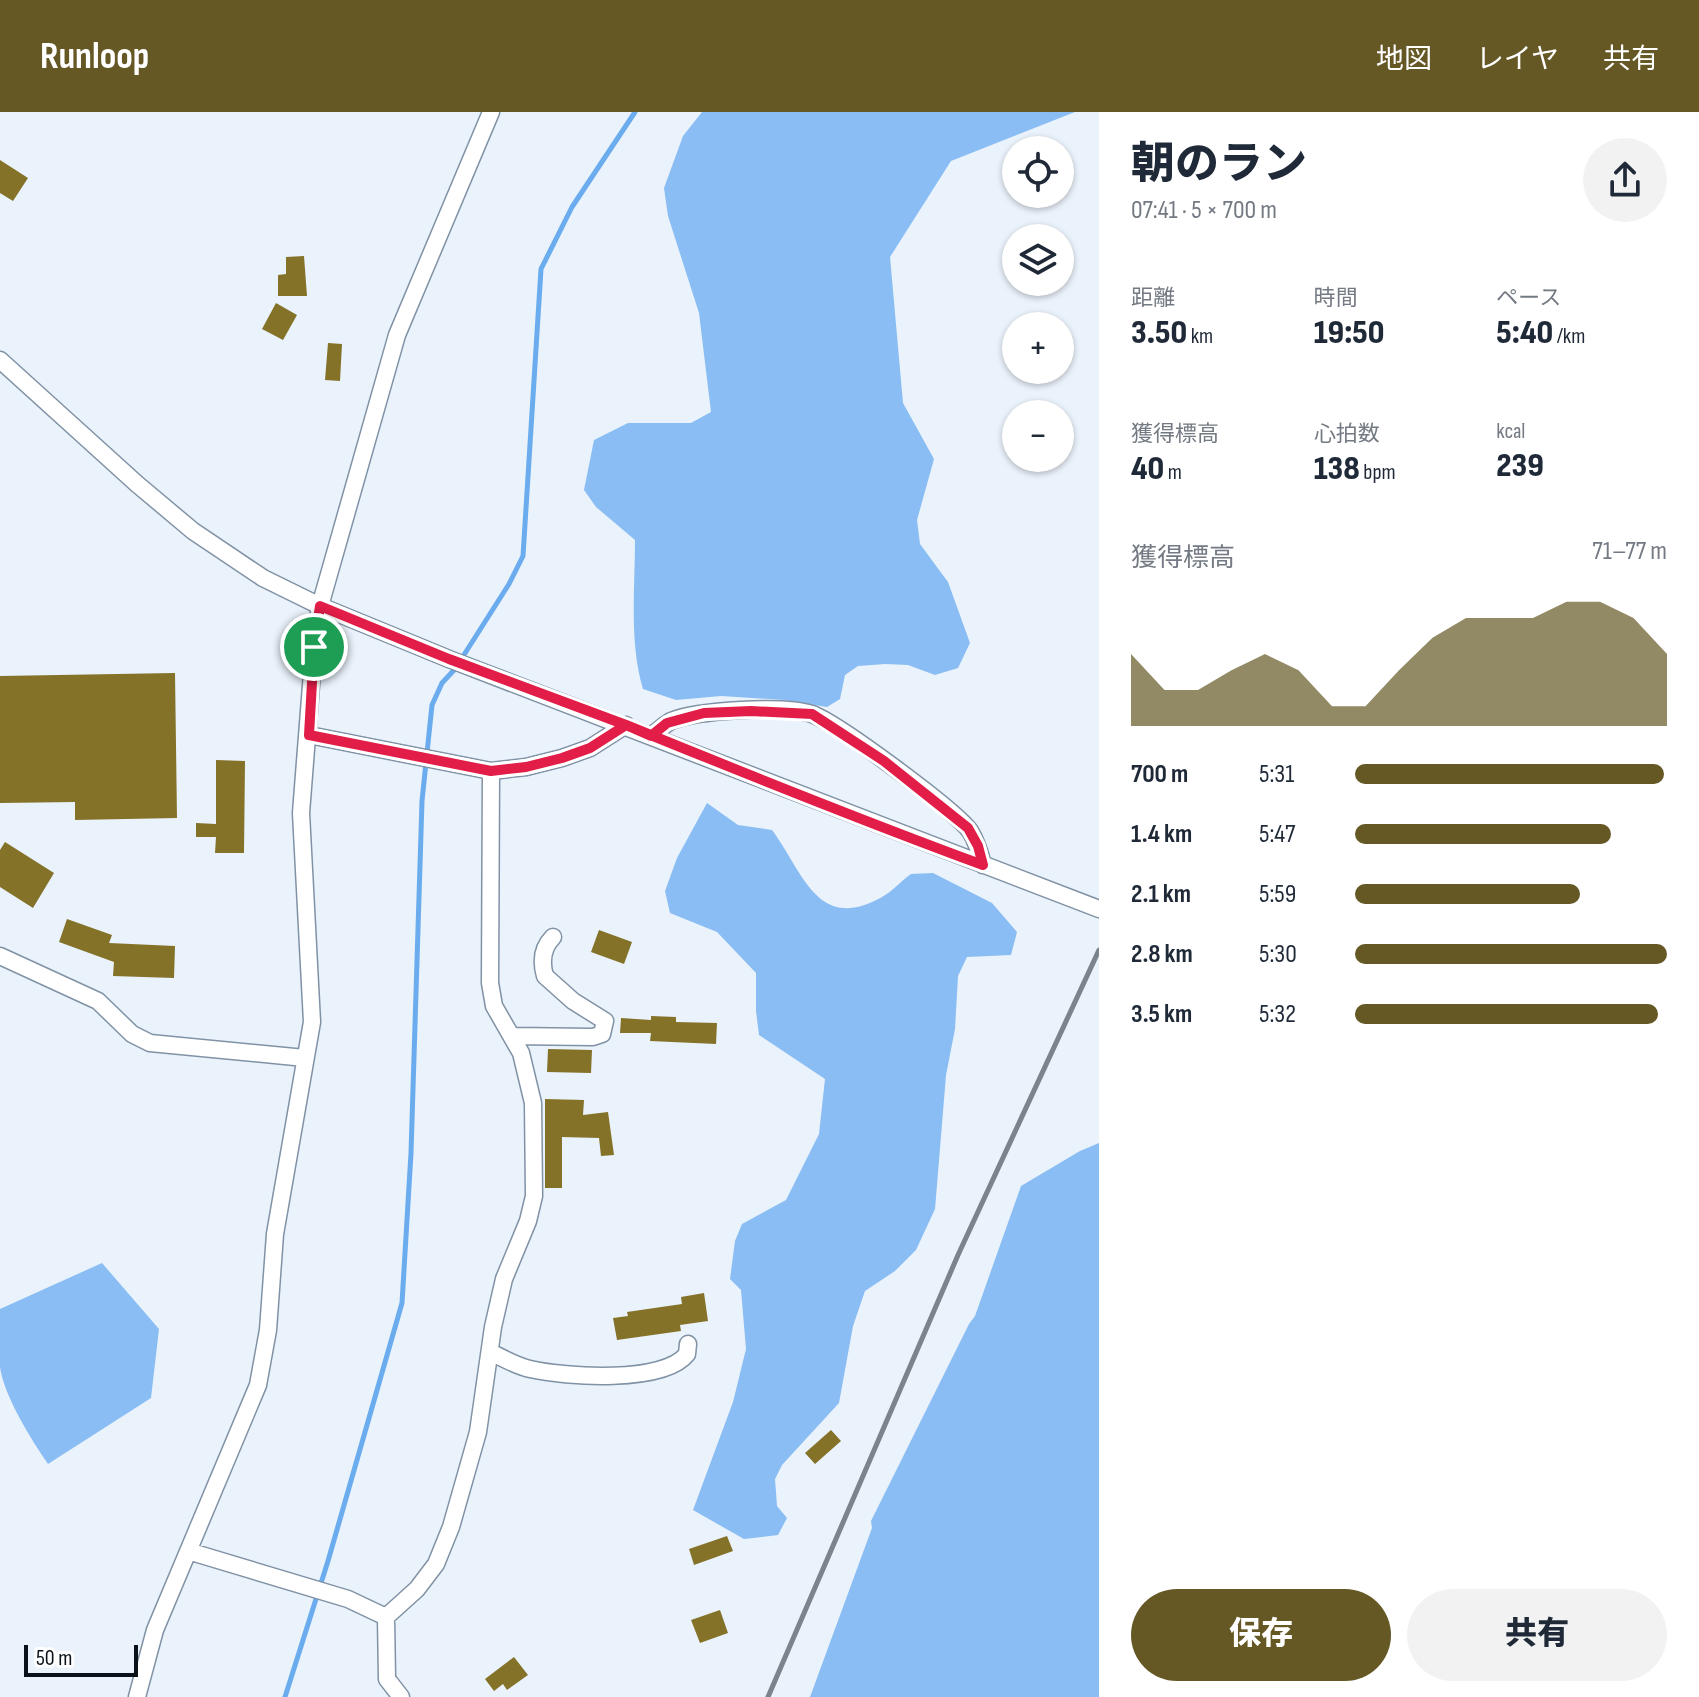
<!DOCTYPE html>
<html lang="ja">
<head>
<meta charset="utf-8">
<style>
  body { margin:0; font-family:"Sofia Sans Condensed","Noto Sans JP",sans-serif; background:#f2f2f3; color:#1f2937; height:100vh; display:flex; flex-direction:column; font-size:30px; white-space:nowrap }
  * { box-sizing:border-box; margin:0 }
  p { font-size:26px; color:#747a83 }
  .icon { flex:none; width:44px; height:44px; fill:none; stroke:currentColor; stroke-width:2; stroke-linecap:round; stroke-linejoin:round }
  .map { position:relative; flex:1; overflow:hidden }
  .side { display:flex; flex-direction:column; background:#fff; width:600px }
  .side>* { flex:none }
  .controls { position:absolute; left:1002px; top:24px; display:grid; gap:16px }
  .controls a { display:grid; place-items:center; width:72px; height:72px; border-radius:50%; background:#fff; box-shadow:0 2px 6px #0004; font-size:40px }
  .scale { position:absolute; left:24px; bottom:20px; width:114px; box-sizing:border-box; padding-left:8px; border:4px solid #0a1118; border-top:0; font-size:22px; line-height:28px; white-space:nowrap; color:#0a1118; -webkit-text-stroke:6px #fefefe; paint-order:stroke }
  .pin { position:absolute; display:grid; place-items:center; width:68px; height:68px; color:#fff; margin:-34px; border:4px solid #fff; border-radius:50%; box-shadow:0 2px 8px #0007 }
  .round { display:grid; place-items:center; flex:none; width:84px; height:84px; border-radius:42px; background:#f2f2f3 }
  .headline { display:flex; align-items:center; justify-content:space-between; height:136px; padding:0 32px }
  h1 { font-size:44px; font-weight:800; line-height:60px }
  .figures { display:grid; grid-template-columns:repeat(3,1fr); gap:12px; height:136px; padding:8px 32px }
  .figures div { display:grid; align-content:center }
  .figures b { font-size:34px; font-weight:800 }
  .figures small { font-size:22px; font-weight:400 }
  .figures p { font-size:22px }
  .chart { height:224px; padding:16px 32px }
  .chart p { display:flex; justify-content:space-between }
  .chart svg { width:100%; height:144px; margin-top:8px; fill:#655825; opacity:.7 }
  .button { display:flex; gap:16px; margin-top:auto; padding:16px 32px }
  .button a { flex:1; height:92px; border-radius:48px; background:#655825; color:#fff; font-size:32px; font-weight:800; line-height:92px; text-align:center }
  .button a+a { background:#f2f2f3; color:#1f2937 }
  ul { padding:0 32px; list-style:none; font-size:26px }
  li { display:grid; grid-template-columns:128px 96px 1fr; align-items:center; height:60px }
  li i { height:20px; border-radius:10px; background:#655825 }
  header { display:flex; align-items:center; gap:48px; box-sizing:border-box; height:112px; padding:0 40px; background:#655825; color:#fff }
  header strong { font-size:38px }
  nav { display:flex; gap:44px; margin-inline-start:auto; font-size:28px }
  main { display:flex; flex:1; min-height:0 }
  .map>svg:first-child { display:block }
</style>
</head>
<body>
<header>
<strong>Runloop</strong>
<nav><a>地図</a><a>レイヤ</a><a>共有</a></nav>
</header>
<main>
<div class="map">
<svg width="1099" height="1585" viewBox="0 0 1099 1585">
  <rect width="100%" height="100%" fill="#eaf2fb"/>
  <path fill="#89bdf3" d="M702 0H1075L951 49 890 145 903 291 934 347 917 408 920 432 948 470 970 531 958 556 935 563 908 553 885 552 858 554 845 563 840 587 827 595 784 588 721 584 676 588 643 577C629 530 635 477 635 428L596 395 584 378 594 328 628 311H691L711 300 699 201 668 104 664 76 683 24Z
    M707 691 738 713 772 718C803 759 817 822 882 785 892 780 901 769 911 762L933 761 992 791 1017 820 1011 843 967 845 958 864 955 917 946 963 935 1097 916 1138 895 1159 865 1179 853 1214 839 1291 782 1353 775 1367 777 1394 787 1406 778 1423 744 1427 693 1398 733 1290 746 1237 741 1178 730 1167 735 1129 742 1112 786 1088 819 1022 825 967 759 923 756 899V861L717 820 670 801 665 779 677 746Z
    M1099 1031V1585H810L872 1416 871 1409 969 1212 975 1204 1021 1074 1080 1039Z
    M102 1151 159 1217 151 1286 48 1352C31 1327 4 1284 0 1255 0 1236 0 1216 0 1197Z"/>
  <g fill="none" stroke-linecap="round" stroke-linejoin="round">
    <path stroke="#6bacee" stroke-width="5" d="M285 1585 328 1449 402 1191 411 1041 422 689 432 593 442 571 455 557 509 472 523 444 541 157 572 95 635 0"/>
  </g>
  <path fill="#847228" d="M0 48 28 66 13 89 0 81Z
    M304 144 307 184H278V163L286 162V145Z
    M276 191 297 203 283 228 262 217Z
    M328 231 342 232 340 269 325 268Z
    M175 561 177 706 75 708V690L0 691V564Z
    M216 648 245 649 244 741H215L216 725H196V711L216 712Z
    M5 730 54 761 33 796 0 775V738Z
    M67 807 112 823 109 831 175 834 174 866 113 864 114 850 59 830Z
    M599 818 632 830 624 852 591 840Z
    M651 904 676 905V910L717 911 716 932 650 929 651 921H620L621 906 651 908Z
    M548 937 592 938 591 961 547 960Z
    M545 987 584 988 583 1003 608 1000 614 1043 601 1044 599 1026 562 1025V1076H545Z
    M704 1181 708 1209 680 1213 681 1219 617 1228 613 1206 628 1204 627 1200 682 1192 681 1185Z
    M831 1318 841 1329 815 1352 805 1341Z
    M727 1424 733 1439 694 1453 689 1437Z
    M720 1498 728 1521 700 1531 691 1508Z
    M514 1545 528 1563 507 1578 503 1572 494 1579 485 1567Z"/>
  <g fill="none" stroke-linecap="round" stroke-linejoin="round">
    <g stroke="#8092a5" stroke-width="19">
      <path id="minor" d="M0 248 137 372 193 419 263 466 320 494 449 547 1099 797
        M309 623 491 659 526 655 562 646 590 636 626 613
        M651 624C658 619 664 613 671 609 698 598 784 593 812 602 837 611 955 698 970 719 977 730 980 741 983 753
        M0 844 98 889 132 922 150 931 305 946
        M513 924 593 925 602 922 605 909 573 889 545 864C541 850 542 836 553 825
        M490 1240C503 1246 516 1254 530 1257 565 1265 664 1272 687 1242L688 1232
        M188 1439 348 1487 386 1505 387 1567 401 1585
        M386 1505 417 1477 436 1452 451 1415 478 1320 493 1215 504 1167 528 1109 534 1084 533 991 521 941 494 894 490 871 491 659
        M137 1585 155 1518 258 1273 268 1218 275 1122 312 910 301 701 314 535 320 494 397 223 491 0"/>
    </g>
    <use href="#minor" stroke="#fff" stroke-width="16"/>
    <path stroke="#7b838b" stroke-width="5" d="M768 1585 958 1143 1099 838"/>
  </g>
  <g fill="none" stroke-linecap="round" stroke-linejoin="round">
    <g stroke="#fff" stroke-width="16">
      <path id="route" d="M314 535 309 623 491 659 526 655 562 646 590 636 626 613 651 624 667 611 704 601 751 599 812 602 884 649 968 716 978 734 983 753C863 709 744 661 626 613L449 547 320 494 314 535"/>
    </g>
    <use href="#route" stroke="#e11d48" stroke-width="10"/>
  </g>
</svg>
<div class="controls">
<a><svg class="icon" aria-label="locate" viewBox="0 0 24 24"><circle cx="12" cy="12" r="6"/><path d="M12 2v4M12 18v4M2 12h4M18 12h4"/></svg></a>
<a><svg class="icon" aria-label="layers" viewBox="0 0 24 24"><path d="M12 4l9 5-9 5-9-5zM3 14l9 5 9-5"/></svg></a>
<a>+</a>
<a>−</a>
</div>
<div class="scale">50 m</div>
<div class="pin" style="left:314px;top:535px;background:#1e9e55"><svg class="icon" aria-label="arrive" viewBox="0 0 24 24"><path d="M6 21V4h12l-3 4 3 4H6"/></svg></div>
</div>
<section class="side">
<div class="headline"><div><h1>朝のラン</h1><p>07:41 · 5 × 700 m</p></div><a class="round"><svg class="icon" aria-label="share" viewBox="0 0 24 24"><path d="M12 15V3M7 8l5-5 5 5M5 13v7h14v-7"/></svg></a></div>
<div class="figures">
<div><p>距離</p><b>3.50<small> km</small></b></div>
<div><p>時間</p><b>19:50</b></div>
<div><p>ペース</p><b>5:40<small> /km</small></b></div>
</div>
<div class="figures">
<div><p>獲得標高</p><b>40<small> m</small></b></div>
<div><p>心拍数</p><b>138<small> bpm</small></b></div>
<div><p>kcal</p><b>239</b></div>
</div>
<div class="chart"><p><span>獲得標高</span>71–77 m</p>
<svg viewBox="0 0 160 44" preserveAspectRatio="none"><path d="M0 44V22L10 33L20 33L30 27L40 22L50 27L60 38L70 38L80 27L90 17L100 11L110 11L120 11L130 6L140 6L150 11L160 22V44z"/></svg>
</div>
<ul>
<li><b>700 m</b>5:31<i style="width:99%"></i></li>
<li><b>1.4 km</b>5:47<i style="width:82%"></i></li>
<li><b>2.1 km</b>5:59<i style="width:72%"></i></li>
<li><b>2.8 km</b>5:30<i style="width:100%"></i></li>
<li><b>3.5 km</b>5:32<i style="width:97%"></i></li>
</ul>
<div class="button"><a>保存</a><a>共有</a></div>
</section>
</main>
</body>
</html>
